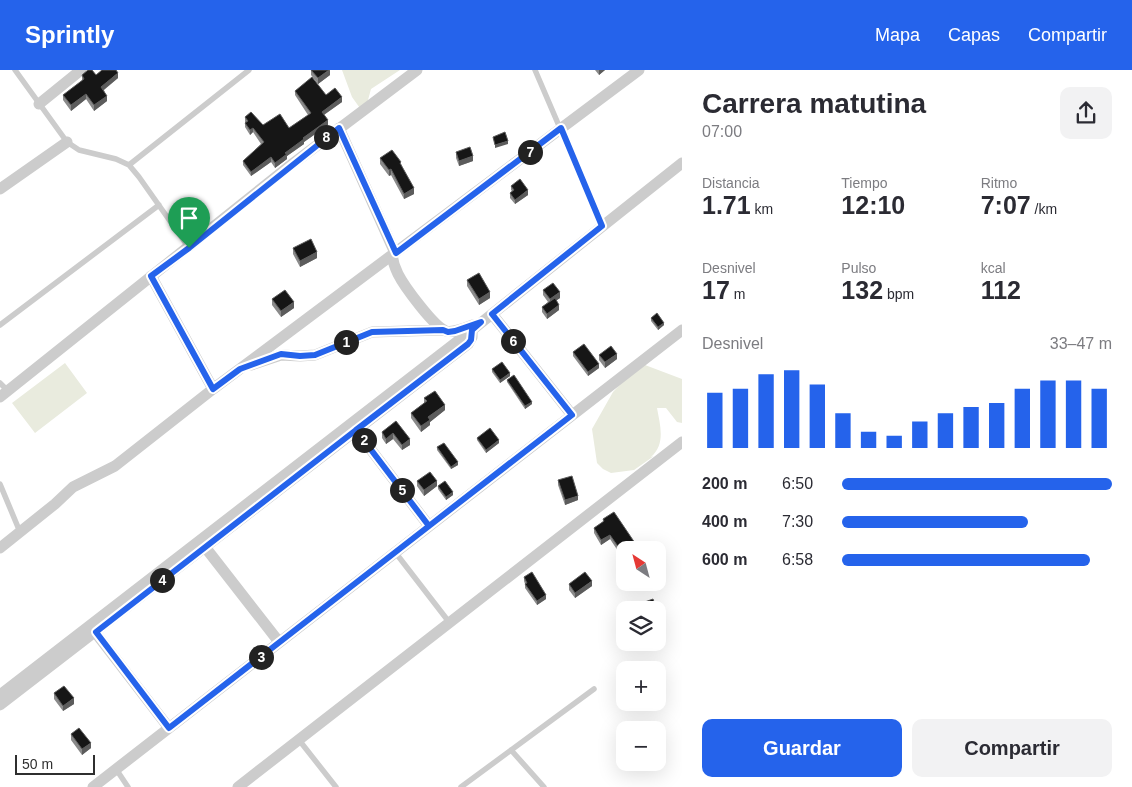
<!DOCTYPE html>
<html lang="es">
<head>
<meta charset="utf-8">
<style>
  body { margin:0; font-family:Arial,sans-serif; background:#f2f2f3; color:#2b2b33; height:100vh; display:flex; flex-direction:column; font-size:19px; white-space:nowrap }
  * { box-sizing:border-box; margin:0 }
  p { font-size:16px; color:#7c7c81 }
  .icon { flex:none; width:28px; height:28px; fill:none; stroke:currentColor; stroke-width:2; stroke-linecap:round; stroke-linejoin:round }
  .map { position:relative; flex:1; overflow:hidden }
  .drawer { display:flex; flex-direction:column; background:#fff; width:450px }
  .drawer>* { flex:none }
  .needle { width:32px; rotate:324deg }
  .buttons { position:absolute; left:616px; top:471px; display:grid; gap:10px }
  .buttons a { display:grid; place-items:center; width:50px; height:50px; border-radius:10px; background:#fff; box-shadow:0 5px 20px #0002; font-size:25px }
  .scale { position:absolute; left:15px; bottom:12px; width:80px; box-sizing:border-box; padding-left:5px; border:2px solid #2f2f2f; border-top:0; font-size:14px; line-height:18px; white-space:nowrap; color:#2f2f2f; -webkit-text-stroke:4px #fff; paint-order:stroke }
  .pin { position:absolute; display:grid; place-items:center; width:42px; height:42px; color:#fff; margin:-51px -21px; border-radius:50% 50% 50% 0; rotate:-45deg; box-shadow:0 0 5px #0007 }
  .pin .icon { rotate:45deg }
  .km { position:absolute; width:25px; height:25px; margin:-12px; border-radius:50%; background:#222; color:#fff; font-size:14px; line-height:25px; text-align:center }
  .round { display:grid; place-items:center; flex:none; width:52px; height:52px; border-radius:10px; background:#f2f2f3 }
  .summary { display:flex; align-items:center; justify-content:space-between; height:85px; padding:0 20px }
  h1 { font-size:28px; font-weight:800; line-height:38px }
  .stats { display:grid; grid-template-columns:repeat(3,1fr); gap:8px; height:85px; padding:5px 20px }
  .stats div { display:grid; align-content:center }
  .stats b { font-size:25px; font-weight:800 }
  .stats small { font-size:14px; font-weight:400 }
  .stats p { font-size:14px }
  .chart { height:140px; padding:10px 20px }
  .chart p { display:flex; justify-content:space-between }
  .chart svg { width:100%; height:90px; margin-top:5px; stroke:#2563eb; stroke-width:6 }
  .primary-button { display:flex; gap:10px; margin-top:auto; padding:10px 20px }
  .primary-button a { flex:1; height:58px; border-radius:10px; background:#2563eb; color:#fff; font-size:20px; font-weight:800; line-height:58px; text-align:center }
  .primary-button a+a { background:#f2f2f3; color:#2b2b33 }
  ul { padding:0 20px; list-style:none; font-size:16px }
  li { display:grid; grid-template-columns:80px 60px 1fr; align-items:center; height:38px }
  li i { height:12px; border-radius:6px; background:#2563eb }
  header { display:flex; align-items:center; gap:30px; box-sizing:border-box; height:70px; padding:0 25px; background:#2563eb; color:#fff }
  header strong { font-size:24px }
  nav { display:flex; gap:28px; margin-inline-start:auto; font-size:18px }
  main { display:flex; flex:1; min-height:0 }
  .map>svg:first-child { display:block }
</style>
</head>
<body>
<header>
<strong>Sprintly</strong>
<nav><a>Mapa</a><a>Capas</a><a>Compartir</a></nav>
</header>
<main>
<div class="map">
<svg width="682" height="717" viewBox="0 0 682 717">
  <rect width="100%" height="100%" fill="#fff"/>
  <path fill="#e9ebde" d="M342 0H400L371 19 365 41H362L352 27Z
    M65 293 87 323 35 363 12 333Z
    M645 295 682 309V353L677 352 666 338H657C660 355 666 374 651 387L654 386 634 400 611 403 603 399 597 393 592 359 613 322 631 303Z"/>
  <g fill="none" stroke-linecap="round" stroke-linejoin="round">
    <path stroke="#ccc" stroke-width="5.5" d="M15 0 67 72 79 80 116 89 129 95 139 107 189 178
      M535 0 602 156
      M129 95 249 0
      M0 255 159 135
      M0 313 8 321
      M0 414 20 462
      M395 482 449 552
      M299 670 336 717
      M511 680 544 717
      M116 699 128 717
      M461 717 594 619"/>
    <path stroke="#ccc" stroke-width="11" d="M39 34 81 0
      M339 58 395 183
      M0 119 67 72
      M392 185C393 192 395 198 398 204 404 216 434 257 446 261 454 263 465 258 473 255
      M151 206 213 319
      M492 244 572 345
      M251 295 281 285 300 286 315 285 372 262 443 260
      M0 327 287 98 417 0
      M356 360 429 456
      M205 477 279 572
      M0 478 55 434 73 417 115 396 213 319 639 0
      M95 562 169 658
      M0 625 472 260 682 93
      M0 635 468 274 472 267V260
      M93 717 682 260
      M238 717 682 372"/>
  </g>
  <path fill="#8a8a8a" d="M311 0H330V5L318 14 311 5Z
    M595 0H605L599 5Z
    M82 5H96L118 8 104 20 107 31 94 41 86 29 71 41 63 30V25L82 11Z
    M295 21 326 25 342 32 324 45 328 55 304 72V74L287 86V89L275 98 271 92 251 106 243 95V91L261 74 253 62 250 65 245 57V47L263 55 289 58 308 45 295 25Z
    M456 82 473 91 459 96 456 88Z
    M380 88 401 94 414 124 404 129 391 105 389 106 380 94Z
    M511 116 528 125 515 134 510 128V123L512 121 511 120Z
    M293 178 317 188 300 197 293 184Z
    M467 210 490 228 479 235 467 216Z
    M543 220 560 228 556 230 559 240 547 249 542 242V237L548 232 543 225Z
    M272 229 294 238 281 247 272 235Z
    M651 248 664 255 658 260 651 251Z
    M573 282 599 298 588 306 573 286Z
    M599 285 617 289 605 298 599 290Z
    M492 299 510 306 500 313 492 302Z
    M507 310 532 334 525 339 507 312Z
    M424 328 445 340 430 352V355L421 362 411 348V343L424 333Z
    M396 351 410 375 402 380 393 369 386 374 382 368V362Z
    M477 368 499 373 486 383 477 370Z
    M437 377 458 395 451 399 437 380Z
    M558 410 578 430 565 435 558 415Z
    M417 411 437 416 424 426 417 416Z
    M438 416 453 425 446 430 438 419Z
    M603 449 637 480H625V489L624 490 610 469 601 475 594 463V458L603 452Z
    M524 507 546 529 537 535 525 518V514L524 511Z
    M569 514 592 516 575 528 569 520Z
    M54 623 74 634 63 641 54 629Z
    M71 664 91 678 82 685 71 670Z"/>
  <path fill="#5c5c5c" d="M330 0V5L318 14V8Z
    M599 0H605L599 5Z
    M118 3V8L101 22V17Z
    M86 24V29L71 41V35Z
    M107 26V31L94 41V35Z
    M342 27V32L322 46V42Z
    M328 50V55L304 72V74L287 86V89L275 98V93L285 83 303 68Z
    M253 58V62L250 65V60Z
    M508 71V74L495 78V75Z
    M473 86V91L459 96V91Z
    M271 87V92L251 106V102Z
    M391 99V105L389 106V100Z
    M414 118V124L404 129V124Z
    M528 120V125L515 134V130Z
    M317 182V188L300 197V191Z
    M490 222V228L479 235V229Z
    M560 222V228L550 235V229Z
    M294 232V238L281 247V241Z
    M559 235V240L547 249V244Z
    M664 253V255L658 260V257Z
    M617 284V289L605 298V292Z
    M599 294V298L588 306V302Z
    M510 303V306L500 313V310Z
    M532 332V334L525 339V336Z
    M445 335V340L430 352V355L421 362V356L428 347Z
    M393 363V369L386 374V369Z
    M410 369V375L402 380V375Z
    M499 370V373L486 383V380Z
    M458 392V395L451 399V397Z
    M437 411V416L424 426V420Z
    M453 422V425L446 430V427Z
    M578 426V430L565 435V430Z
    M610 465V469L601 475V470Z
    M637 476V480H631Z
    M592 511V516L575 528V523Z
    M546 525V529L537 535V531Z
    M661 550V555L658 556V552Z
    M74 628V634L63 641V636Z
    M91 673V678L82 685V679Z"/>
  <path fill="#161616" stroke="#5c5c5c" d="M88 0H92L96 5 102 0H116L118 3 101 17 107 26 94 35 86 24 71 35 63 25 84 9 82 5Z
    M311 0H329L318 8Z
    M312 7 326 25 335 18 342 27 322 42 328 50 303 68 304 69 285 83 287 84 275 93 271 87 251 102 243 91 264 72 253 58 250 60 245 53 248 51 245 47 251 42 263 55 280 44 289 58 311 43 295 21Z
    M505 62 508 71 495 75 493 67Z
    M470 77 473 86 459 91 456 82Z
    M392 80 401 92 400 93 414 118 404 124 391 99 389 100 380 88Z
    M520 109 528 120 515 130 510 123 514 120 511 116Z
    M311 169 317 182 300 191 293 178Z
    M479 203 490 222 479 229 467 210Z
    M553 213 560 222 550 229 543 220Z
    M285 220 294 232 281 241 272 229Z
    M555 228 559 235 547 244 542 237Z
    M657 243 664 253 658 257 651 248Z
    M584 274 599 294 588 302 573 282Z
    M611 276 617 284 605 292 599 285Z
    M502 292 510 303 500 310 492 299Z
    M514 305 532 332 525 336 507 310Z
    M435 321 445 335 428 347 430 350 421 356 411 343 427 331 424 328Z
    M396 351 410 369 402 375 393 363 386 369 382 362Z
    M490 358 499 370 486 380 477 368Z
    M444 373 458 392 451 397 437 377Z
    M430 402 437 411 424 420 417 411Z
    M572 406 578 426 565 430 558 410Z
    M445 411 453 422 446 427 438 416Z
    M614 442 637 476 631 480H625V484L624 485 610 465 601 470 594 458 604 451 603 449Z
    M532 502 546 525 537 531 525 514 527 513 524 507Z
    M585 502 592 511 575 523 569 514Z
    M653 529 657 540H644L642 533Z
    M658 541 661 550 658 552Z
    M64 616 74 628 63 636 54 623Z
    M79 658 91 673 82 679 71 664Z"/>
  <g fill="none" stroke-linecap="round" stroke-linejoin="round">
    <g stroke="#fff" stroke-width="10">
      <path id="route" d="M189 178 151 206 213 319 240 299 281 284 300 286 315 285 372 262 443 260 448 262 455 261 481 252 472 260 471 270 468 274 356 360 429 456 169 658 96 562 356 360 429 456 572 345 492 244 602 156 561 58 396 183 339 58 189 178"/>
    </g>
    <use href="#route" stroke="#2563eb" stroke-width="6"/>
  </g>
</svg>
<div class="buttons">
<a><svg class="needle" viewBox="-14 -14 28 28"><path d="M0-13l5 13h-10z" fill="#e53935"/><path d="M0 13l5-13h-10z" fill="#7c7c81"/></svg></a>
<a><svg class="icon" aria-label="layers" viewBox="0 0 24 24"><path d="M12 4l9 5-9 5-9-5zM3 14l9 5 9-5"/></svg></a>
<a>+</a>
<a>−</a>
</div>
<div class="scale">50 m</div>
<div class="pin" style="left:189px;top:178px;background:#1e9e55"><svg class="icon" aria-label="arrive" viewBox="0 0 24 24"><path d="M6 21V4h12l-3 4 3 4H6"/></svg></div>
<b class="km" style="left:346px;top:272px">1</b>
<b class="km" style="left:364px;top:370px">2</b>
<b class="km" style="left:261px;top:587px">3</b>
<b class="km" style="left:162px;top:510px">4</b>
<b class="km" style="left:402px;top:420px">5</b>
<b class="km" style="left:513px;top:271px">6</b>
<b class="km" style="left:530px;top:82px">7</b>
<b class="km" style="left:326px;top:67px">8</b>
</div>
<section class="drawer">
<div class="summary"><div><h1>Carrera matutina</h1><p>07:00</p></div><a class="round"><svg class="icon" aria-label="share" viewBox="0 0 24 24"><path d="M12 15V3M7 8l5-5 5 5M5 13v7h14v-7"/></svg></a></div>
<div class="stats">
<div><p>Distancia</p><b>1.71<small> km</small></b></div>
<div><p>Tiempo</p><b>12:10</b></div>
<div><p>Ritmo</p><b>7:07<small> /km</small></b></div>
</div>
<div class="stats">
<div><p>Desnivel</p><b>17<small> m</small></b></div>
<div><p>Pulso</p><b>132<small> bpm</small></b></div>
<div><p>kcal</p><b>112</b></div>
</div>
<div class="chart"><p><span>Desnivel</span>33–47 m</p>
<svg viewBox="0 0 160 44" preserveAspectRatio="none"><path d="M5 44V17M15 44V15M25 44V8M35 44V6M45 44V13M55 44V27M65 44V36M75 44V38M85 44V31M95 44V27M105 44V24M115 44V22M125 44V15M135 44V11M145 44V11M155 44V15"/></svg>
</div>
<ul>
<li><b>200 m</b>6:50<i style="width:100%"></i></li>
<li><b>400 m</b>7:30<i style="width:69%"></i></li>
<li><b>600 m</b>6:58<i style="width:92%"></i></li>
</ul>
<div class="primary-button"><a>Guardar</a><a>Compartir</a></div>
</section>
</main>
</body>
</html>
